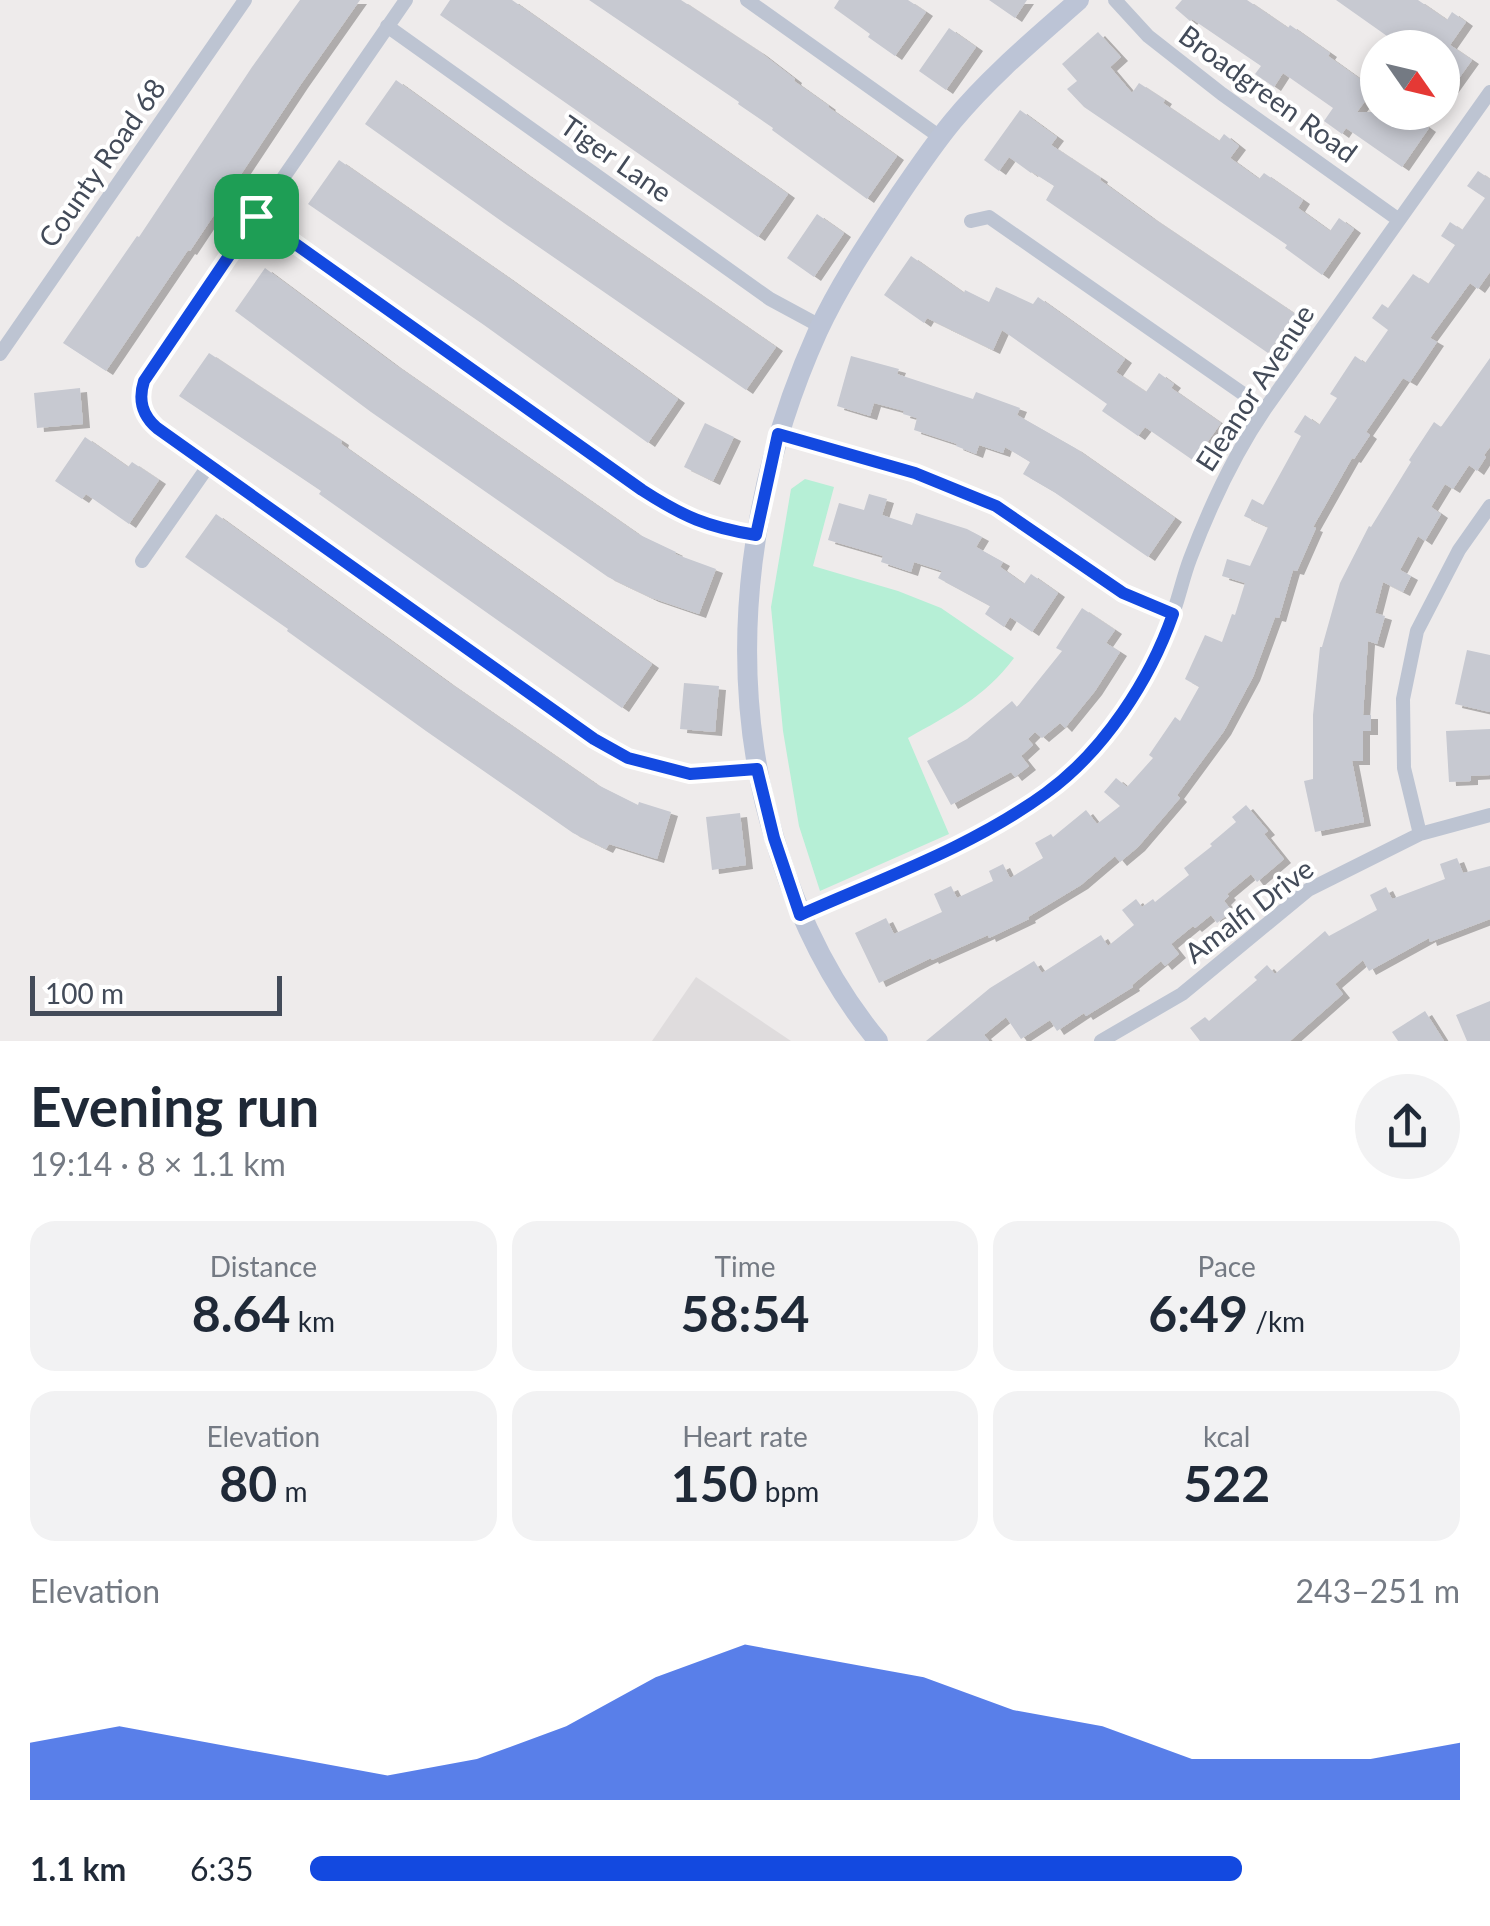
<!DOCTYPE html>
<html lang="en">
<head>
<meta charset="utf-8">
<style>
  body { margin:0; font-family:Lato,sans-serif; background:#f2f2f3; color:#1f2937; height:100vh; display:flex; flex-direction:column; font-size:38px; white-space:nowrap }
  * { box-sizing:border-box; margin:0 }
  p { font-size:32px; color:#747a83 }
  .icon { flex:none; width:55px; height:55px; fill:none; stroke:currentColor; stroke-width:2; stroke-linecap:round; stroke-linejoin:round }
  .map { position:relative; height:1041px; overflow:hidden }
  .panel { display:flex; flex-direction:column; background:#fff; flex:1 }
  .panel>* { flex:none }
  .needle { width:65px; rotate:124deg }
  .buttons { position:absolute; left:1360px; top:30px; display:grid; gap:20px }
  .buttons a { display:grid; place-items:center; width:100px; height:100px; border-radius:50%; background:#fff; box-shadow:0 5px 15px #0003; font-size:50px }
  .scale { position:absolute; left:30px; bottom:25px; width:252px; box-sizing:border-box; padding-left:10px; border:5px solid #434b59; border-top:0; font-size:28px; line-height:35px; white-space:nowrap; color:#434b59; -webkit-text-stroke:8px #fff; paint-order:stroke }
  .pin { position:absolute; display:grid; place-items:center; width:85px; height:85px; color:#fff; margin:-42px; border-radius:20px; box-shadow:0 5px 15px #0006 }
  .round { display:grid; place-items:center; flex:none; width:105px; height:105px; border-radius:52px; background:#f2f2f3 }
  .head { display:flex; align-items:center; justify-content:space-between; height:170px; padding:0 30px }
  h1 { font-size:55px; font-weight:700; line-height:75px }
  .stats { display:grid; grid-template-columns:repeat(3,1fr); gap:15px; height:170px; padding:10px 30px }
  .stats div { display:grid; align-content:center; border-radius:25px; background:#f2f2f3; text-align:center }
  .stats b { font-size:50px; font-weight:700 }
  .stats small { font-size:28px; font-weight:400 }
  .stats p { font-size:28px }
  .chart { height:280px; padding:20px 30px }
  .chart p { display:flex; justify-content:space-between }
  .chart svg { width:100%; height:180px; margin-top:10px; fill:#1349e0; opacity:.7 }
  ul { padding:0 30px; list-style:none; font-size:32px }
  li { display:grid; grid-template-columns:160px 120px 1fr; align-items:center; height:75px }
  li i { height:25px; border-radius:12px; background:#1349e0 }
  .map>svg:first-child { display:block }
</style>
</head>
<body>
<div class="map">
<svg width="1490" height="1041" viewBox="0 0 1490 1041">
  <defs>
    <filter id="shadow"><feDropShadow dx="7" dy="4" stdDeviation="0" flood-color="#0004"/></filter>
  </defs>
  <rect width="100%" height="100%" fill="#eeebeb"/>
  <path fill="#dfdcdd" d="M696 977 791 1041H652Z"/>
  <path fill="#b6efd6" d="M805 479 834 487 813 566 898 591 941 608 1014 658C984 698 950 714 908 738L949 834 820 891 799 826 783 731 771 607 791 489Z"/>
  <path fill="#c7c9d1" filter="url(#shadow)" d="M300 0H360L301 84 190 251 188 250 106 371 63 343 137 236 139 237 252 67Z
    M450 0H512L788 194 758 237 440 15Z
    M589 0H681L760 52 795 79 794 81 829 106 828 107 897 156 867 199 772 130 773 128 738 104 739 102Z
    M839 0H908L926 12 895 56 868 37 870 34 834 8Z
    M989 0H1027L1015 18Z
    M1182 0H1247L1288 28 1290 25 1330 53 1328 56 1374 89 1357 112H1407L1429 128 1402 167 1346 128 1342 134 1324 121 1333 108 1283 73 1274 87 1255 74 1261 66 1192 19 1190 21 1175 8Z
    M1336 0H1418L1447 20 1452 12 1466 22 1450 45 1472 60 1442 102V48H1404Z
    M949 28 976 47 946 90 919 71Z
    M1098 32 1121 57 1110 67 1132 93 1139 83 1165 100 1163 103 1219 141 1224 134 1239 146 1230 158 1259 179 1264 173 1303 200 1298 208 1330 231 1339 218 1354 229 1322 275 1285 248 1287 245 1084 107 1067 89 1077 81 1062 64Z
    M396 80 525 173 776 347 746 390 504 223 365 124Z
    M1020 110 1057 137 1051 145 1101 178 1100 180 1151 217 1295 314 1268 353 1046 200 1054 186 1032 172 1031 173 1009 157 999 171 984 160Z
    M339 160 506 276 678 399 648 443 484 325 308 204Z
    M1478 171 1490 179V272L1478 289 1470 283 1430 338 1437 342 1410 382 1403 378 1366 432 1370 435 1354 459 1352 458 1313 527 1316 528 1297 571 1293 570 1279 618 1275 617 1253 677 1224 731 1177 795 1180 798 1138 847 1120 862 1115 856 1081 885 1028 917 1029 919 989 938 988 935 932 960 931 958 879 983 855 933 886 918 894 934 942 912 934 894 951 886 957 898 993 881 989 871 1003 864 1010 878 1043 858 1035 843 1051 834 1053 837 1086 810 1097 824 1120 806 1104 792 1116 778 1127 787 1153 758 1149 755 1175 717 1180 721 1199 687 1185 679 1205 635 1222 642 1232 614 1235 615 1245 583 1222 576 1227 559 1250 566 1268 527 1244 516 1252 499 1263 505 1301 436 1294 432 1305 415 1319 425 1337 398 1330 394 1355 356 1365 363 1388 330 1372 318 1382 304 1388 308 1413 274 1428 284 1455 245 1441 236 1450 222 1462 230 1485 198 1467 186Z
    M817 214 844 233 814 277 787 258Z
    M911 256 964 293 965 290 989 302 996 287 1033 304 1038 297 1125 359 1116 372 1146 392 1159 373 1174 384 1171 388 1221 423 1194 461 1145 427 1138 436 1102 411 1107 404 1002 330 993 350 927 318 924 323 884 295Z
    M265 268 394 364 638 534 676 552 675 554 716 569 699 614 652 598 608 577 371 412 235 311Z
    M209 353 342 441 341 444 652 664 622 708 319 494 321 491 179 396Z
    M851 356 899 369 897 374 973 399 976 392 1020 408 1017 415 1075 448 1175 518 1148 557 1054 492 1023 474 1030 462 1005 447 1003 453 979 445 976 454 956 446 957 444 914 430 917 418 903 414 904 411 874 403 870 416 837 406Z
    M1490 358V447L1484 455 1486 457 1477 471 1469 465 1453 489 1445 484 1431 507 1441 514 1425 541 1418 536 1400 570 1411 576 1403 592 1383 582 1375 613 1385 616 1377 644 1368 641 1363 715H1371V731H1363V761H1352L1364 822 1315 832 1304 781 1313 779V715L1320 647H1322L1340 583 1369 526 1371 527 1411 462 1409 460 1434 422 1441 427Z
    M80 388 83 424 37 428 34 393Z
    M705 423 734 437 713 481 684 467Z
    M85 437 128 467 132 462 159 480 129 524 86 494 82 499 55 481Z
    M869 494 887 499 882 515 912 525 916 513 967 529 982 537 976 547 1003 562 1000 567 1024 584 1031 574 1058 593 1032 632 1010 617 1004 627 985 614 990 606 938 578 942 571 914 562 911 572 881 562 883 556 828 540 839 503 864 510Z
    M216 514 448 682 596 784 638 805 639 802 671 812 657 859 609 844 606 849 573 833 426 731 287 631 288 629 185 557Z
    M1082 608 1115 630 1106 643 1120 652 1095 691 1065 728 1060 723 1042 738 1035 732 1028 739 1033 745 1021 756 1029 766 1015 777 1011 772 951 805 927 761 967 739 1012 701 1017 707 1062 651 1056 648Z
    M1467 650 1490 655V712L1455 704Z
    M684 683 719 686 715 732 680 729Z
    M1490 729V775L1471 776V781L1449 782 1446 731Z
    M1246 805 1268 831 1264 834 1284 859 1257 882 1251 874 1227 894 1229 896 1224 901 1232 911 1217 923 1211 915 1195 928 1193 926 1171 944 1179 954 1165 966 1161 961 1132 985 1133 987 1086 1016 1084 1013 1057 1031 1050 1020 1021 1039 1006 1017 984 1035 989 1041H926L990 988 1034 961 1042 973 1101 935 1108 946 1134 925 1122 910 1136 899 1142 907 1153 899 1155 902 1189 875 1184 868 1212 846 1210 844 1236 822 1232 817Z
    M740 813 746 865 712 870 706 817Z
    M1457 858 1463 873 1490 866V919L1430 942 1429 938 1369 971 1363 960 1335 984 1343 994 1290 1041H1200L1190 1028 1205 1017 1209 1021 1257 980 1254 977 1267 965 1275 974 1325 931 1329 936 1377 910 1370 895 1386 887 1392 899 1445 879 1440 864Z
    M1490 1001V1041H1467L1456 1015Z
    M1425 1011 1444 1041H1398L1392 1032Z"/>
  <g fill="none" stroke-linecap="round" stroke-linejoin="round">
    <path stroke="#bdc4d2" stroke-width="14" d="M406 0 147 375C136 395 140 413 157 428L594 739 628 758 690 774 757 769
      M747 0 940 137
      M1115 0 1148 36 1222 94 1399 220
      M387 26 770 299 820 326
      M256 216 670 508 700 523 755 535
      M971 221 989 217 1265 409
      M0 354 245 0
      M778 434 915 473 996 506 1123 593 1173 614
      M142 561 209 465
      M1420 834 1404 768 1403 699 1417 631 1459 550 1490 506
      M800 915C871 883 946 856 1012 814 1025 806 1039 799 1051 789 1104 744 1142 688 1169 624 1178 603 1182 580 1190 559 1210 506 1233 456 1265 409L1490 92
      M1101 1041 1182 994 1308 890 1420 834 1490 815"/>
    <path stroke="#bcc4d6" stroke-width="20" d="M878 1041C820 971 787 891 765 804 727 646 752 477 818 331 840 283 871 238 900 194 917 169 934 144 953 121 990 76 1036 38 1079 0"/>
  </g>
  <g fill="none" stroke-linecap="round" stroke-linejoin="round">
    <g stroke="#fff" stroke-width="20">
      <path id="route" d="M256 216 642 490C684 517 707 527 756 535L778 434 915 473 996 506 1123 593 1173 614C1150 680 1104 751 1046 793 972 847 883 878 800 915L774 838 757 769 690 774 628 758 594 739 157 428C142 415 138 400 144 381Z"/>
    </g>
    <use href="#route" stroke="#1349e0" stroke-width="12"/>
  </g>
  <g text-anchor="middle" stroke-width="8" stroke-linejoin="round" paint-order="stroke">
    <g font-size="28" fill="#434b59" stroke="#fff">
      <text transform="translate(1268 94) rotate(36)" y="10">Broadgreen Road</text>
      <text transform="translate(616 159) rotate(35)" y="10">Tiger Lane</text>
      <text transform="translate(102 163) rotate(-55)" y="10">County Road 68</text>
      <text transform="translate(1255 388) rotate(-57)" y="10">Eleanor Avenue</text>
      <text transform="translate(1249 911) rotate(-37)" y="10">Amalfi Drive</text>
    </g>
  </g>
</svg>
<div class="buttons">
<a><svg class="needle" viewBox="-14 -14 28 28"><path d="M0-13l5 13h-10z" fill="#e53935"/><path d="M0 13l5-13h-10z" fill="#747a83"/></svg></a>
</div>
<div class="scale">100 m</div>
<div class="pin" style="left:256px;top:216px;background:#1e9e55"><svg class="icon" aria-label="arrive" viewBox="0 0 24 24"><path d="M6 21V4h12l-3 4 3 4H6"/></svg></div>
</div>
<section class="panel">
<div class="head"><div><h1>Evening run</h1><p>19:14 · 8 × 1.1 km</p></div><a class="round"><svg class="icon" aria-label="share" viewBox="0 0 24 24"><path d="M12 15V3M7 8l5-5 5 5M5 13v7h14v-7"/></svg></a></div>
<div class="stats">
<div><p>Distance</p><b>8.64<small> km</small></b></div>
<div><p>Time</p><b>58:54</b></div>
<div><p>Pace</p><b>6:49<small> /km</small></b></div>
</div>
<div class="stats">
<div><p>Elevation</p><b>80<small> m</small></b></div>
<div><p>Heart rate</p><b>150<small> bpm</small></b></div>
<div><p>kcal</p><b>522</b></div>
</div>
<div class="chart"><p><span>Elevation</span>243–251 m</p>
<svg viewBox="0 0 160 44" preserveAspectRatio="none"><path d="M0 44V30L10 26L20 30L30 34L40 38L50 34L60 26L70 14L80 6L90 10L100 14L110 22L120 26L130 34L140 34L150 34L160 30V44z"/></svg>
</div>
<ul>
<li><b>1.1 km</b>6:35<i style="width:81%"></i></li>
</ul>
</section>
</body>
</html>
